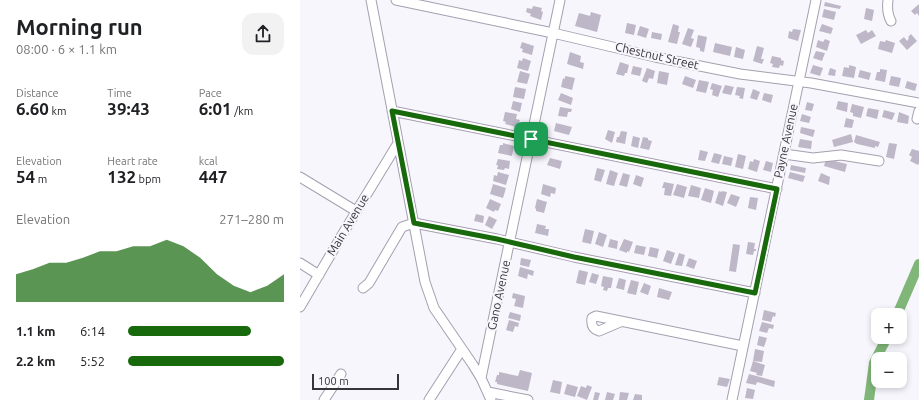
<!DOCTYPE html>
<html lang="en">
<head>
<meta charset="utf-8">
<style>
  body { margin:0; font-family:Ubuntu,sans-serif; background:#f2f2f2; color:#202124; height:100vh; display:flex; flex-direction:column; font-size:15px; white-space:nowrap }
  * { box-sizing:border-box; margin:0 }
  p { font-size:13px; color:#757577 }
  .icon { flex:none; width:22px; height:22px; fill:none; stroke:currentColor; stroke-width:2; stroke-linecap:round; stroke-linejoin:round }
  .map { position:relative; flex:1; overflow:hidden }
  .side { display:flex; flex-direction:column; background:#fff; width:300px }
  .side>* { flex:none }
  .controls { position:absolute; left:571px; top:308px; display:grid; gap:8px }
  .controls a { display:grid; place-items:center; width:36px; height:36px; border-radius:8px; background:#fff; box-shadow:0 2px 6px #0003; font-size:20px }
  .scale { position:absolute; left:12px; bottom:10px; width:87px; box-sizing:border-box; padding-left:4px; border:2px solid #37353b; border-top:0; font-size:11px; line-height:14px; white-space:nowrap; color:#37353b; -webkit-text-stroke:3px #f8f6fd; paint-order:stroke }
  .pin { position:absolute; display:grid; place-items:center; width:34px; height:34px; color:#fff; margin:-17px; border-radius:8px; box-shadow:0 2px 6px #0006 }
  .round { display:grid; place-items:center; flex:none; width:42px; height:42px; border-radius:12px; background:#f2f2f2 }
  .summary { display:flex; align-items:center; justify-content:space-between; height:68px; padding:0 16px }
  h1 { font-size:22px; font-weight:700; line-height:30px }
  .figures { display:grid; grid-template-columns:repeat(3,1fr); gap:6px; height:68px; padding:4px 16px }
  .figures div { display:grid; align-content:center }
  .figures b { font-size:17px; font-weight:700 }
  .figures small { font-size:11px; font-weight:400 }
  .figures p { font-size:11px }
  .chart { height:112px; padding:8px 16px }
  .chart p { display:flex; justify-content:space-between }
  .chart svg { width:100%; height:72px; margin-top:4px; fill:#17690b; opacity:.7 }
  ul { padding:0 16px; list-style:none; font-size:13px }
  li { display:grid; grid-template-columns:64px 48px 1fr; align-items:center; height:30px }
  li i { height:10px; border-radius:5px; background:#17690b }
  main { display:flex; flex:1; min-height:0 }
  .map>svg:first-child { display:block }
</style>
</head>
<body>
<main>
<section class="side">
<div class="summary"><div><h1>Morning run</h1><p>08:00 · 6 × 1.1 km</p></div><a class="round"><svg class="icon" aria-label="share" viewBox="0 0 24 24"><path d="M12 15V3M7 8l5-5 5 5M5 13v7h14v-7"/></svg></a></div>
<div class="figures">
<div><p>Distance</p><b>6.60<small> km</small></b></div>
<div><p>Time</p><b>39:43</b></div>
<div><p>Pace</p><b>6:01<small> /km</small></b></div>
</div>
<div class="figures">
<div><p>Elevation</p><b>54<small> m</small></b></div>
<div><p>Heart rate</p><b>132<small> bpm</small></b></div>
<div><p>kcal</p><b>447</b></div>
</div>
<div class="chart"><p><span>Elevation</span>271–280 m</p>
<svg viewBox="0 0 160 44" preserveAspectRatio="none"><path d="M0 44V27L10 24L20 20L30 20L40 17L50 13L60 13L70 10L80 10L90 6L100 10L110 17L120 27L130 34L140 38L150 34L160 27V44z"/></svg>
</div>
<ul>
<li><b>1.1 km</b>6:14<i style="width:79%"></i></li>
<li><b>2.2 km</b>5:52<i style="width:100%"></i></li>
</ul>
</section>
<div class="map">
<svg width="619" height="400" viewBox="0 0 619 400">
  <rect width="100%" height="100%" fill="#f8f6fd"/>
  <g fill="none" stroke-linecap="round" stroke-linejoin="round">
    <path stroke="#81b679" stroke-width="10" d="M597 315 619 264
      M569 400 574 363 587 337"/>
  </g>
  <path fill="#bdb7c7" d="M525 2 541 6 540 9 524 6Z
    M619 4V16L617 13 615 15 611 11Z
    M233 6 242 8 241 11 243 12 241 20 230 16 231 14 226 12 227 8 232 9Z
    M566 8 574 10 572 21 564 19Z
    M524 9 536 12 534 20 522 17Z
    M291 12 301 15 297 32 275 26 279 13 290 16Z
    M327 23 336 25 334 35 325 33Z
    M373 24 379 26 378 32H380L377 44 368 42Z
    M522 24 533 28 531 34 519 31Z
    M340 26 349 29 346 38 337 35Z
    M388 28 394 30 391 38 394 39 391 47 382 44Z
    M493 29 501 30 498 41 488 38 489 31 492 32Z
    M566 30 568 33 572 30 576 36 561 44 556 35Z
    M352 32 362 34 361 40 351 38Z
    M611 34 617 41 607 50 599 41 604 37 607 41 609 38 608 37Z
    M398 35 407 37 404 52 400 51V48L396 47Z
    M525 39 530 41 527 51 516 47 518 40 523 42Z
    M586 40 595 43 592 53 578 49 580 41 585 42Z
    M222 42 234 46 232 55 222 52 223 49 220 48Z
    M415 43 432 47 430 56 413 52Z
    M457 46 464 48 461 59H464L462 64 453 61Z
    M436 47 445 50 443 59 434 57Z
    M516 51 525 53 522 61 513 58Z
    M270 52 281 56 280 62 284 63 283 69 267 64Z
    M472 56 481 58V60L484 61 483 66 480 65 479 68 472 67 473 64 470 63Z
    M223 58 231 61 228 71 217 68 219 60 222 61Z
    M320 62 329 65 327 73H325L324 76 316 74Z
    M513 65 523 68 520 76 510 73Z
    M549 65 556 67 554 78 542 76 544 67 549 68Z
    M333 66 342 68 340 76 331 74Z
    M347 68 355 71 353 79 349 78 347 83 342 81Z
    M530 68 536 70 535 76 528 75Z
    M580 69 587 70 585 82 575 80 577 72H580Z
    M560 70 571 73 569 80 558 77Z
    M220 71 230 74 227 84 217 82Z
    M359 71 369 73 367 85 357 83Z
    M265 76 275 78 272 90 261 87 263 78 265 79Z
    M385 76 396 80 393 88 382 84Z
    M591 76 601 78 599 87 589 85Z
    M399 80 409 82 406 93 396 91Z
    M607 81 617 84 615 91 605 88Z
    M412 83 422 86 418 97 412 95 413 90 410 89Z
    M425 85 434 87 431 95 422 93Z
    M215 87 226 89 224 99 213 97Z
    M437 87 445 88 443 99 439 98 440 96 435 95Z
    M453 89 460 92 457 100 450 98Z
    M261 93 273 98 271 105 258 100Z
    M464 93 473 95 471 103 462 100Z
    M213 101 222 103 220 112 211 109Z
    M538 101 548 103 547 112 536 109Z
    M507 102 514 104 512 111 505 110Z
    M552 104 564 107 561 118 553 116V113L550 112Z
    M260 107 272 109 271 112H268L267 117 258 116Z
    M568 108 579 110 577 119 566 116Z
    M584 110 595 113 592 120 582 117Z
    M205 112 217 114 216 119 220 120 218 125 216 124V127L205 124 206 122 203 121Z
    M599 112 609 116 608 124 597 122Z
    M502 114 511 117 509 123 500 121Z
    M546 118 554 120 552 128 544 127Z
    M256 123 272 127 269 135 254 131Z
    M501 127 515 130 513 137 500 133Z
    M308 130 315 132 312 143 305 139Z
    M321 131 327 132 325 144 316 142 317 137H319Z
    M551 134 553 142 534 147 532 140Z
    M556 135 580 142 578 147 575 146V148L557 144 554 142Z
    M333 136 340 138 338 148 331 146Z
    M343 137 348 138V140L352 141 349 150 340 148Z
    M500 139 512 141 511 149 498 147Z
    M203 143 214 146 212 156 198 153 200 145H203Z
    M589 143 597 144 594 159 586 157Z
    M612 149 619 151V163L618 165 610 161 612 157 609 155Z
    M400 150 408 152 405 161 398 160Z
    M414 153 422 155 419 164 411 162Z
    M438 154 446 156 443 169 435 167Z
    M424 156 433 158 431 166 422 164Z
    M250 158 262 161 260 169 247 165Z
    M198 159 210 161 209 169 205 168 204 170 197 169 198 165H196Z
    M454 159 460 161 457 172 448 169 450 161 453 162Z
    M526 159 547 164 545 172 524 166Z
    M466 161 473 163 471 172 463 170Z
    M491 165 506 168 505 173 490 170Z
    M297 168 305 170 301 182 294 180Z
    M310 170 318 173 314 186 306 184Z
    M198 172 209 175 206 185 193 181 194 175 197 176Z
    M490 172 505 176 503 182 488 178Z
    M323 173 330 175 327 187 319 185Z
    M521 173 530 177 529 185 518 181Z
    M336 175 344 178 341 187 333 184Z
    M364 182 374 184 371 196 364 195 365 188H362Z
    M193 184 206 188 203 198 190 194Z
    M243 184 256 188 255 194 251 193 250 197 241 194Z
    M377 184 387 187 384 198 373 195Z
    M391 185 401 188 399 198 388 196Z
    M405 188 414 191 411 203 401 200Z
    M419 191 422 192V191L427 192 423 206 415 203Z
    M431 194 440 197 436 207 427 203Z
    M450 197 458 198 456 210 448 208Z
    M190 199 201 204 198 211 195 210 194 212 186 208Z
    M237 199 247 202 244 213 236 211V209L235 208Z
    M176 214 184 216 183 223 174 221Z
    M189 216 197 220 192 229 185 225Z
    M237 224 246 226 245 229H249L248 236 235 233Z
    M285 229 294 231 291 244 282 242Z
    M299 232 307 235 303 247 295 244Z
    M310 239 318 241 317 249 308 247Z
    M324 239 333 242 329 252 327 251V253L319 250Z
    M448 242 455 243 454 249H456V251H454L453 255 446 254Z
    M433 244 440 245 436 272 429 271Z
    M336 245 346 247 344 255 334 253Z
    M350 247 359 249 357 258 348 256Z
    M367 250 375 253 371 264 363 261Z
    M379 253 385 255 382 266 375 265Z
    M221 258 231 260 229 267 220 265Z
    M389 258 397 261 394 269 386 266Z
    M220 267 234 271 233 276 228 274 227 279 218 276Z
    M279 270 288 272 285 285 276 283Z
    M292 273 299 275 296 284 289 282Z
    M303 276 313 278 311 288H308L307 291 303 290 304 287 301 286Z
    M319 278 326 280 324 290 316 288Z
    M331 280 339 282 336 295 327 293Z
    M344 283 351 286 348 295 340 292Z
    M359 288 372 292 369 300 357 297Z
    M213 293 225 296 223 308 214 306 216 299 212 298Z
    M464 310 476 313 475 317 473 316 471 322 462 320Z
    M210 312 221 315 220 321 208 318Z
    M209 320 219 323 218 327 215 326 213 332 206 330Z
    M462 322 474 325 473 329 469 328 467 333 459 331Z
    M459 336 467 338 464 347 457 345Z
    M455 349 464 351 462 362 453 361Z
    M453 361 465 365 462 376 456 375 457 373 450 371Z
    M220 370 232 373 228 391 197 384V382H195L197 375H199V372L218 376Z
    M449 374 475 381 474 387 457 382 456 385 446 383Z
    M419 377 430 379 427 387 417 385Z
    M253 380 262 382 260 394 250 392Z
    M267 384 278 387 275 397 264 394Z
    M287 385 292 387 287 400 277 396 281 386 286 388Z
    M447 388 455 390 453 399 445 398Z
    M295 392 300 393 298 400H293Z
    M307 392 315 394 313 400H305Z
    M320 392 329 393 327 400H319Z
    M335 394 342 395V400H333Z"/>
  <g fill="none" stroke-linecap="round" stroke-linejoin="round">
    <g stroke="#a59faf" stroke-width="11">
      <path id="minor" d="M71 0 125 282 134 308 173 365 181 378 191 400
        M96 0 253 33 355 57 440 74 511 83 619 103
        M588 0C587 8 587 14 591 21
        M92 111 477 189
        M617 119 619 111
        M484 154 513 158 541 155 579 161
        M0 177 56 211
        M0 263 19 275
        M63 288 69 283 102 227 114 223 197 239 274 257 455 293
        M0 307 45 230 98 143
        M320 322 299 331C292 329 291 325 292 318L296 316 443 346
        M181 378 260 0
        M188 392 228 400
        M24 400 41 374
        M129 400 162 349
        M432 400 516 0"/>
    </g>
    <use href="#minor" stroke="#fff" stroke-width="9"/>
  </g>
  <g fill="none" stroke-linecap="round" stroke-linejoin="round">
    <g stroke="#fff" stroke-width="8">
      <path id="route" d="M92 111 477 189 455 293 274 257 197 239 114 223Z"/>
    </g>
    <use href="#route" stroke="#17690b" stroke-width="5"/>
  </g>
  <g text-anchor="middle" stroke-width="4" stroke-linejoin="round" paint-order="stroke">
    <g font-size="12" fill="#37353b" stroke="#f8f6fd">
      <text transform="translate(357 56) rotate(13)" y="4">Chestnut Street</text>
      <text transform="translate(486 141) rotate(-78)" y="4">Payne Avenue</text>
      <text transform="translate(48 225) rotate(-59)" y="4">Main Avenue</text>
      <text transform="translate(199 295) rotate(-78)" y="4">Gano Avenue</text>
    </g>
  </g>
</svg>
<div class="controls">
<a>+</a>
<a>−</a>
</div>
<div class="scale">100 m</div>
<div class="pin" style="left:231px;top:139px;background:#1e9e55"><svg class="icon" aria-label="arrive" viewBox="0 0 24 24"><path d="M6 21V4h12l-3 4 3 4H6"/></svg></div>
</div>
</main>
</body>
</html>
